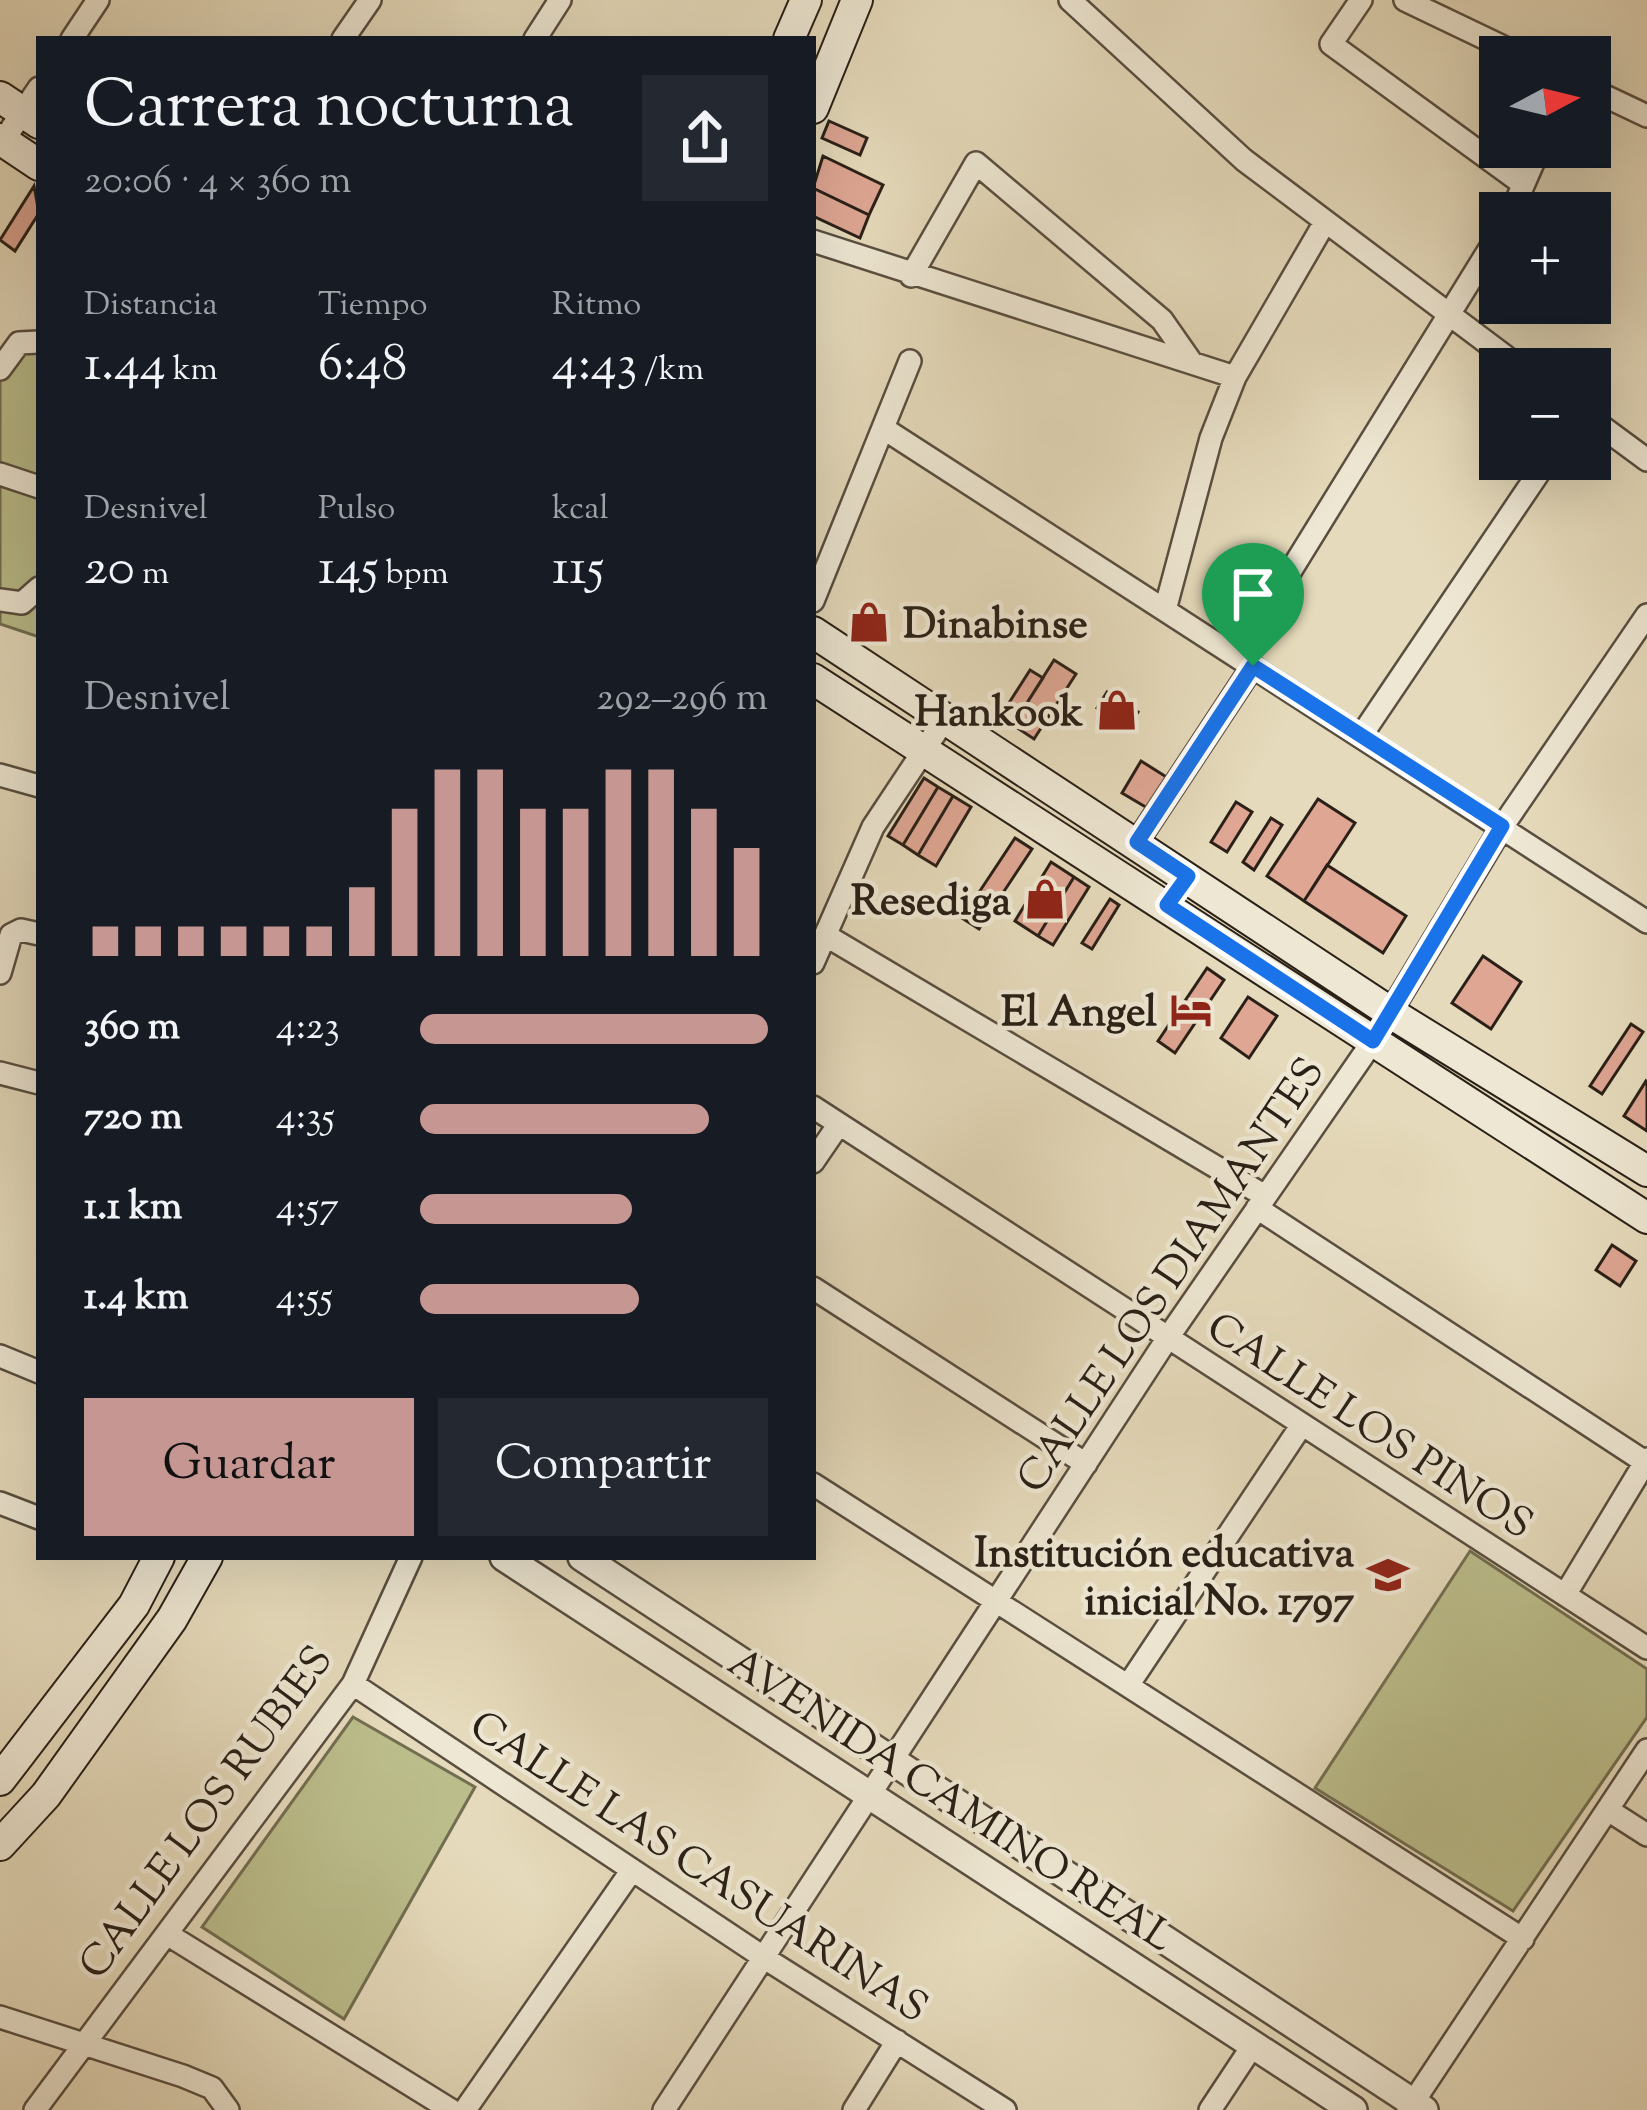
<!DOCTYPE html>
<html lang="es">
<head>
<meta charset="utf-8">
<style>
  body { margin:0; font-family:"Sorts Mill Goudy",serif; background:#242831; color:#f1f3f6; height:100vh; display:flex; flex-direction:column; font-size:45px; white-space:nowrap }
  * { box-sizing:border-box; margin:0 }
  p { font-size:39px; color:#9ea1a6 }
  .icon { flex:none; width:66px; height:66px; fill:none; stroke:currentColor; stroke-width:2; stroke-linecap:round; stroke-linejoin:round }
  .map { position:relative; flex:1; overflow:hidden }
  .sheet { position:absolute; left:36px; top:36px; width:780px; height:1524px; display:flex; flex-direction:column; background:#171b24; border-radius:0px; box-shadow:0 12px 48px #0002 }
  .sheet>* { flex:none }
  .needle { width:78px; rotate:83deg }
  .fabs { position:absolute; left:1479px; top:36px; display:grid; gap:24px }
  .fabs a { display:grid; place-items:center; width:132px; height:132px; border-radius:0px; background:#171b24; box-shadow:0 12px 48px #0002; font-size:60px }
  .pin { position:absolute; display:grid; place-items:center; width:102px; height:102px; color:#fff; margin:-123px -51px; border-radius:50% 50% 50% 0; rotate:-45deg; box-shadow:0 0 12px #0007 }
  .pin .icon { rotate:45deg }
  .round { display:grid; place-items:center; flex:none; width:126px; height:126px; border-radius:0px; background:#242831 }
  .summary { display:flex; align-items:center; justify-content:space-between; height:204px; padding:0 48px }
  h1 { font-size:66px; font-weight:600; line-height:90px }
  .figures { display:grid; grid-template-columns:repeat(3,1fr); gap:18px; height:204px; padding:12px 48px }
  .figures div { display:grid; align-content:center }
  .figures b { font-size:51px; font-weight:600 }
  .figures small { font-size:33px; font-weight:400 }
  .figures p { font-size:33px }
  .chart { height:336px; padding:24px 48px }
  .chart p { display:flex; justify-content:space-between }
  .chart svg { width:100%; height:216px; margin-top:12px; stroke:#c59692; stroke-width:6 }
  .action { display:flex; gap:24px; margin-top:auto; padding:24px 48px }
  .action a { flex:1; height:138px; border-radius:0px; background:#c59692; color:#111; font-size:48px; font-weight:600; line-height:138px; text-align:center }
  .action a+a { background:#242831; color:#f1f3f6 }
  ul { padding:0 48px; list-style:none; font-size:39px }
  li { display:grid; grid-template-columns:192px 144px 1fr; align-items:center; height:90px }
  li i { height:30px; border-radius:15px; background:#c59692 }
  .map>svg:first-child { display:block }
</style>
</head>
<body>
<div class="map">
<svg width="1647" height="2110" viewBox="0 0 1647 2110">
  <rect width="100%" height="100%" fill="#e5dabb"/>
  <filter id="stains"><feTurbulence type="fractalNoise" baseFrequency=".00167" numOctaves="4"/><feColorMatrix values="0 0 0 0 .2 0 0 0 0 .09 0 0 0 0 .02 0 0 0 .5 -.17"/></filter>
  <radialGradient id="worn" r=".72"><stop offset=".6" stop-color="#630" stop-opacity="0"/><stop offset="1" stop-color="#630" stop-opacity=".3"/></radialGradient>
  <path fill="#bbbd8b" stroke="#726e51" stroke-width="3" d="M13 333 39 351V637L0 624V352Z
    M1470 1551 1647 1669V1717L1513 1911 1315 1788Z
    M353 1717 475 1787 344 2019 202 1927Z"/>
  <path fill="#dea693" stroke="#2a2017" stroke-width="3" d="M829 121 867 138 860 155 822 138Z
    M823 156 883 185 869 215 813 188Z
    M34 186 39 213 15 251 0 240Z
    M813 188 869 215 860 238 813 216Z
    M1054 660 1076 674 1034 739 1013 725Z
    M1030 670 1043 678 1013 725 1000 717Z
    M1107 692 1138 712 1128 728 1097 708Z
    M1141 761 1168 778 1149 809 1122 793Z
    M924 778 938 787 903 845 888 836Z
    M938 787 953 796 918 855 903 845Z
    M953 796 971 807 936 866 918 855Z
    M1318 799 1355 823 1304 901 1267 876Z
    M1236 802 1252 812 1227 852 1211 842Z
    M1271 818 1282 825 1254 870 1243 862Z
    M1015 838 1032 849 979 929 962 918Z
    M1051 862 1074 877 1038 936 1015 921Z
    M1327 865 1406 916 1383 953 1304 901Z
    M1074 877 1089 887 1053 945 1038 936Z
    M1110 899 1119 905 1092 949 1082 943Z
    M1483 956 1521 982 1491 1029 1452 1003Z
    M1207 968 1224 980 1175 1053 1158 1041Z
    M1248 997 1277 1016 1249 1058 1221 1038Z
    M1631 1024 1643 1032 1602 1094 1590 1086Z
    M1646 1081 1647 1082V1131L1624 1116Z
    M1612 1245 1636 1261 1620 1286 1596 1270Z"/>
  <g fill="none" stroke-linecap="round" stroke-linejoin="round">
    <g stroke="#594e40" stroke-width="26">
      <path id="minor" d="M1070 0 1244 160 1522 369
        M1361 0 1331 44 1523 184
        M1405 0 1524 57
        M72 39 98 0
        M343 39 370 0
        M535 39 560 0
        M1590 89 1647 116
        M3 141 39 88
        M1511 213 1540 147
        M813 241 1235 377
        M911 276 976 163 1162 320 1192 363
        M0 369 19 343 39 342
        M1590 418 1647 460
        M886 430 1647 922
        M0 474 39 487
        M0 600 22 603 39 588
        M813 601 910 361
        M1165 610 1211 438 1235 377 1325 222
        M1238 656 1500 232
        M1361 736 1548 459
        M0 775 39 786
        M1137 842 1253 666
        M825 935 1265 1196
        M813 963 873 827 946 717
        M0 973 11 935 21 930 39 934
        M0 1073 39 1083
        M813 1107 1647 1648
        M813 1162 839 1124
        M1257 1208 1645 1462
        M813 1288 1086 1464
        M0 1356 39 1372
        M813 1484 1523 1939
        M0 1503 39 1518
        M1565 1595 1647 1459
        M353 1684 763 1957 1005 2110
        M1129 1684 1301 1426
        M1608 1810 1647 1835
        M167 1934 451 2110
        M0 2017 183 2076 212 2088 228 2110
        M35 2110 353 1684 411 1557
        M465 2110 632 1870
        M664 2110 1167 1339 1373 1041 1502 827 1647 615
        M854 2110 897 2041
        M1210 2110 1253 2045
        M1408 2110 1647 1750"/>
    </g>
    <g stroke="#594e40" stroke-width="32">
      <path id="tertiary" d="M504 1557 1353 2110
        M582 1557 1424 2110"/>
    </g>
    <g stroke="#2a2017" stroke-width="34">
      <path id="secondary" d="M789 39 806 0
        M0 97 39 123
        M813 108 857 0
        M0 139 39 165
        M813 632 1402 1020 1647 1171
        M813 679 1647 1218
        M0 1780 134 1605 159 1557
        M0 1845 46 1795 172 1619 207 1557"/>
    </g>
    <use href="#minor" stroke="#eee7d3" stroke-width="21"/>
    <use href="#tertiary" stroke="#eee7d3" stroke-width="27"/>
    <use href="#secondary" stroke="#eee7d3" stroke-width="30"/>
  </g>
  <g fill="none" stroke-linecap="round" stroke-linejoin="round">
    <g stroke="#fff" stroke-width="24">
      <path id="route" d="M1253 666 1502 826 1373 1041 1167 905 1188 876 1137 842Z"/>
    </g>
    <use href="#route" stroke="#1a73e8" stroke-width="15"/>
  </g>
  <defs>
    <g id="shop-bare" transform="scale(3.24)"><path d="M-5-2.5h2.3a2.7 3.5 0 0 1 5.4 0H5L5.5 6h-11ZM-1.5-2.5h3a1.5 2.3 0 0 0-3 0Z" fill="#8f2418" stroke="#eee7d3" stroke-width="2.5" paint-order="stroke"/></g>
    <g id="hotel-bare" transform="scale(3.24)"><path d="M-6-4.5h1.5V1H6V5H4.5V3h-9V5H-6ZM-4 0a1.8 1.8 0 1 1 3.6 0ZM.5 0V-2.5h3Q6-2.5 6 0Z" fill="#8f2418" stroke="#eee7d3" stroke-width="2.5" paint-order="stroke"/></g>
    <g id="school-bare" transform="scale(3.24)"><path d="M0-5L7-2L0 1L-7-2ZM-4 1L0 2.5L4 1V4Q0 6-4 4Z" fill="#8f2418" stroke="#eee7d3" stroke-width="2.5" paint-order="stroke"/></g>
  </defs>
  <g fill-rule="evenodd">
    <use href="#shop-bare" x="869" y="622"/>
    <use href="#shop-bare" x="1117" y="710"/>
    <use href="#shop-bare" x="1045" y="899"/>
    <use href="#hotel-bare" x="1191" y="1010"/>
    <use href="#school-bare" x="1388" y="1575"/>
  </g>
  <g text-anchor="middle" stroke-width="9" stroke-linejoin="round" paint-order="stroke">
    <g font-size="42" font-weight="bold" fill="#2a2017" stroke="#eee7d3" text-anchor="end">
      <text x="903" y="637" text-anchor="start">Dinabinse</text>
      <text x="1083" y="725">Hankook</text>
      <text x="1011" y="914">Resediga</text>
      <text x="1157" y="1025">El Angel</text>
      <text x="1354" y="1566">Institución educativa<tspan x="1354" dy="48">inicial No. 1797</tspan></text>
    </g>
    <g font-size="42" fill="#2a2017" stroke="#eee7d3">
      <text transform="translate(1169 1274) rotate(-56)" y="15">CALLE LOS DIAMANTES</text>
      <text transform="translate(1371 1424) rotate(33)" y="15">CALLE LOS PINOS</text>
      <text transform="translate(952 1798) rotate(33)" y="15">AVENIDA CAMINO REAL</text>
      <text transform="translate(204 1811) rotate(-54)" y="15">CALLE LOS RUBIES</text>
      <text transform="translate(700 1865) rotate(33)" y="15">CALLE LAS CASUARINAS</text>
    </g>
  </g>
  <rect width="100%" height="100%" filter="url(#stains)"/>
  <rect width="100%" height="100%" fill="url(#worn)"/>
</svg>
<div class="fabs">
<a><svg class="needle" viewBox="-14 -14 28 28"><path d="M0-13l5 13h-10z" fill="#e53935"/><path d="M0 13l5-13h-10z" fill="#9ea1a6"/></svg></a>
<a>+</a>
<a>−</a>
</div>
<div class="pin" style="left:1253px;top:666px;background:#1e9e55"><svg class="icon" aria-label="arrive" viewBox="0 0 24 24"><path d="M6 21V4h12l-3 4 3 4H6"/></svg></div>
<section class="sheet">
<div class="summary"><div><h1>Carrera nocturna</h1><p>20:06 · 4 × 360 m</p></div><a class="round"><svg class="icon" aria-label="share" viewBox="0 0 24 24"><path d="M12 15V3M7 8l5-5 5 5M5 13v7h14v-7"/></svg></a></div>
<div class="figures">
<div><p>Distancia</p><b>1.44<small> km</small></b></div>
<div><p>Tiempo</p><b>6:48</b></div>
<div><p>Ritmo</p><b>4:43<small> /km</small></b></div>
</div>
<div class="figures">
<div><p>Desnivel</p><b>20<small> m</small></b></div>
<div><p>Pulso</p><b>145<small> bpm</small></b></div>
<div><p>kcal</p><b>115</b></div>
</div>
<div class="chart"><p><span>Desnivel</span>292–296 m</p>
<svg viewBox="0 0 160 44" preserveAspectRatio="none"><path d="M5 44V38M15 44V38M25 44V38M35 44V38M45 44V38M55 44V38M65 44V30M75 44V14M85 44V6M95 44V6M105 44V14M115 44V14M125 44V6M135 44V6M145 44V14M155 44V22"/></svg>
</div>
<ul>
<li><b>360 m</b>4:23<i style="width:100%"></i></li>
<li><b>720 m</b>4:35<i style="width:83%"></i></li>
<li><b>1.1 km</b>4:57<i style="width:61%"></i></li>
<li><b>1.4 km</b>4:55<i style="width:63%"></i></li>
</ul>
<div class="action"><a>Guardar</a><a>Compartir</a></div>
</section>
</div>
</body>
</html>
